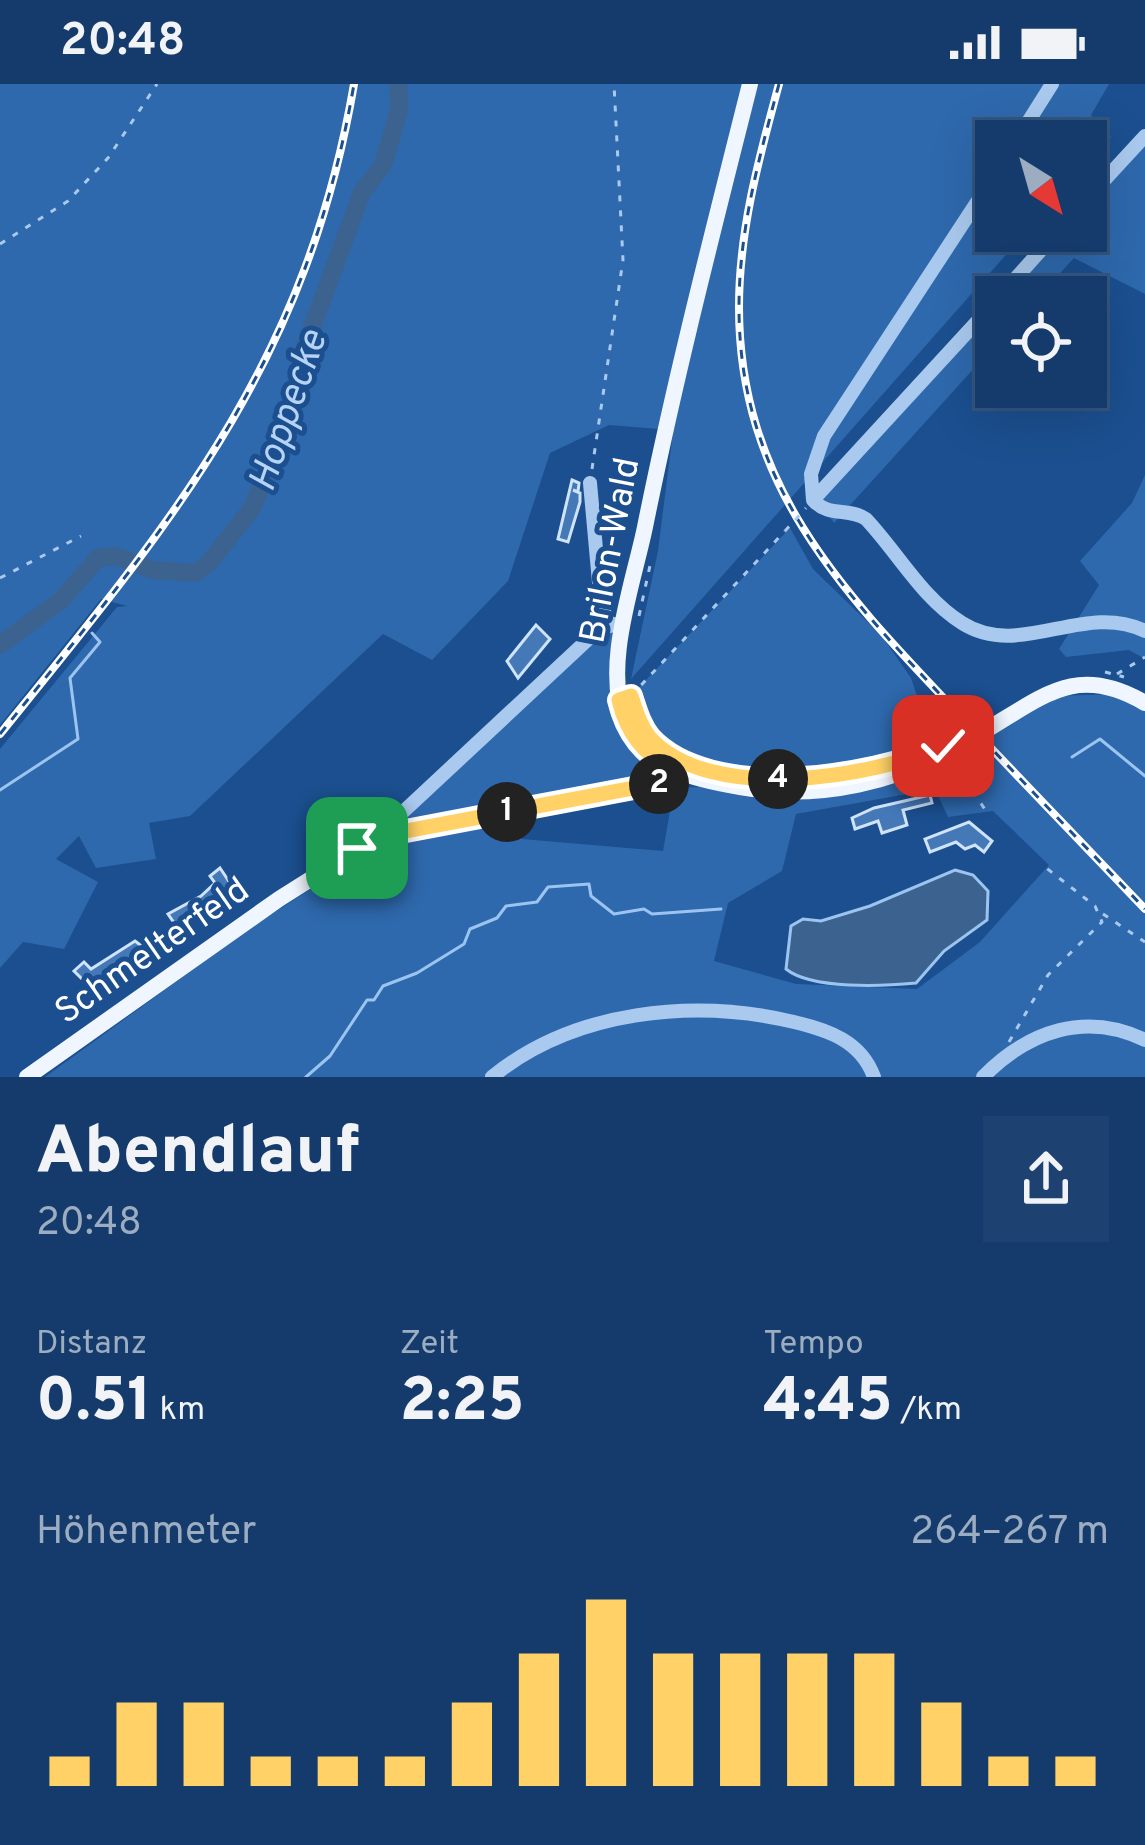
<!DOCTYPE html>
<html lang="de">
<head>
<meta charset="utf-8">
<style>
  body { margin:0; font-family:Overpass,sans-serif; background:#1d4271; color:#f1f3f6; height:100vh; display:flex; flex-direction:column; font-size:45px; white-space:nowrap }
  * { box-sizing:border-box; margin:0 }
  p { font-size:39px; color:#9dadc1 }
  .icon { flex:none; width:66px; height:66px; fill:none; stroke:currentColor; stroke-width:2; stroke-linecap:round; stroke-linejoin:round }
  .map { position:relative; height:993px; overflow:hidden }
  .panel { display:flex; flex-direction:column; background:#143b6b; flex:1 }
  .panel>* { flex:none }
  .needle { width:78px; rotate:143deg }
  .controls { position:absolute; left:975px; top:36px; display:grid; gap:24px }
  .controls a { display:grid; place-items:center; width:132px; height:132px; border-radius:0px; background:#143b6b; box-shadow:0 12px 48px #0002,0 0 0 3px #33557e; font-size:60px }
  .pin { position:absolute; display:grid; place-items:center; width:102px; height:102px; color:#fff; margin:-51px; border-radius:24px; box-shadow:0 6px 18px #0006 }
  .km { position:absolute; width:60px; height:60px; margin:-30px; border-radius:50%; background:#222; color:#fff; font-size:33px; line-height:60px; text-align:center }
  .round { display:grid; place-items:center; flex:none; width:126px; height:126px; border-radius:0px; background:#1d4271 }
  .overview { display:flex; align-items:center; justify-content:space-between; height:204px; padding:0 36px }
  h1 { font-size:66px; font-weight:800; line-height:90px }
  .metrics { display:grid; grid-template-columns:repeat(3,1fr); gap:18px; height:204px; padding:12px 36px }
  .metrics div { display:grid; align-content:center }
  .metrics b { font-size:60px; font-weight:800 }
  .metrics small { font-size:33px; font-weight:400 }
  .metrics p { font-size:33px }
  .chart { height:336px; padding:24px 36px }
  .chart p { display:flex; justify-content:space-between }
  .chart svg { width:100%; height:216px; margin-top:12px; stroke:#ffd166; stroke-width:6 }
  .status { display:flex; justify-content:space-between; align-items:center; height:84px; padding:0 60px; background:#143b6b; direction:ltr }
  .status svg { height:33px; fill:currentColor }
  .map>svg:first-child { display:block }
</style>
</head>
<body>
<div class="status"><b>20:48</b><svg viewBox="0 0 49 12"><path d="M0 12V9h3v3zM5 12V6h3v6zM10 12V3h3v9zM15 12V0h3v12zM26 1h20v11H26zM47 4h2v5h-2z"/></svg></div>
<div class="map">
<svg width="1145" height="993" viewBox="0 0 1145 993">
  <rect width="100%" height="100%" fill="#1b4f8f"/>
  <path fill="#2e69ad" fill-rule="evenodd" d="M0 0H743L659 345 609 341 550 369 508 497 432 576 383 550 190 732 149 739 156 775 96 784 79 752 56 775 98 798 64 865 23 858 0 884V665L117 523 127 522 101 515 0 641Z
    M758 0H1109L1091 31 1111 53 1086 81V57H996V147H1027L631 595 658 467 673 348 726 115Z
    M1145 52V210L1074 174 1038 213H998L1057 147H1086V115Z
    M996 215V260L834 439 817 415Z
    M1145 391V575L1129 566 1066 573 1059 565 1099 501 1080 477 1132 419Z
    M790 444 813 485 881 551 911 594 930 650C864 688 787 697 714 679 701 675 680 673 669 665 653 654 640 631 629 614Z
    M607 547 617 548C606 612 608 637 654 684L652 695 619 706 398 741 542 598Z
    M1115 610 1145 624V950C1077 920 1031 949 979 993H45L253 842 386 757 505 736 522 755 663 767 674 704 700 703 758 715 848 711 956 670 1057 612ZM935 705 948 733 993 727 1049 781 980 858 917 905 796 900 714 877 728 819 782 787 796 730Z
    M1071 945H1112L1145 961V993H985L1009 973Z"/>
  <path fill="#3c6290" stroke="#9cc4f0" stroke-width="3" d="M955 786 973 791 988 807 987 836 944 867 916 899C885 902 812 906 786 885L791 842 803 835 821 837 870 822Z"/>
  <g fill="none" stroke-linecap="round" stroke-linejoin="round">
    <path stroke="#9cc4f0" stroke-width="3" d="M1072 673 1100 655 1145 692
      M0 706 78 655 70 594 100 558 92 549
      M306 993 330 972 367 916H374L383 902 417 889 464 860 470 845 497 834 506 822 537 818 548 803 589 800 591 812 614 830 644 825 652 830 721 825"/>
    <path stroke="#3c6290" stroke-width="18" d="M0 561 61 516 98 474 115 472 153 486 195 489 209 479 252 424 286 341 303 268 362 108 383 81 399 26 398 0"/>
  </g>
  <path fill="#4478b7" stroke="#cfe3fa" stroke-width="3" d="M572 396 579 399 578 408 573 406 580 409V418L568 458 558 455Z
    M536 541 550 555 518 594 507 577Z
    M930 711 932 719 903 726 907 741 882 749 878 737 855 745 852 734 874 724Z
    M969 738 992 757 984 768 975 761 965 765 956 758 930 768 925 755Z
    M220 784 232 802 177 843 168 830 201 812 215 799 210 792Z
    M135 857 147 866 97 895 87 900 74 887 84 878 91 885Z"/>
  <g fill="none" stroke-linecap="round" stroke-linejoin="round">
    <path stroke="#a9c9ee" stroke-width="3" stroke-dasharray="6 9" stroke-linecap="butt" d="M0 160 68 117 108 74 157 0
      M592 385 623 176 614 0
      M0 494 81 452
      M639 532 651 477
      M1105 588 1124 593
      M1117 590 1145 573
      M631 612 785 447
      M956 682 988 730
      M1103 830 1145 858
      M1009 958 1048 891 1102 838 1095 822 1045 783"/>
    <path stroke="#a9c9ee" stroke-width="14" d="M1016 57 1052 0
      M996 89 824 352 811 390 813 416C829 434 848 423 866 435 898 469 922 514 962 539 1020 576 1084 517 1145 547
      M1086 116 1145 52
      M999 213 1058 147
      M590 399 601 520 609 541
      M813 416 996 217
      M374 755 597 547 615 540
      M492 993C574 926 694 914 794 938 828 946 861 957 874 993
      M983 993C1028 947 1086 927 1145 956"/>
    <path stroke="#f0f6ff" stroke-width="16" d="M750 0C713 147 675 294 645 443 633 501 602 583 626 640 645 685 697 696 740 703 819 717 900 698 968 657
      M988 645C1046 610 1079 580 1145 619
      M27 993 279 815 374 755 653 701 674 686"/>
    <g stroke="#fff" stroke-width="8">
      <path id="rail" d="M779 0C759 74 739 146 739 223 739 401 842 507 956 627 1019 694 1082 759 1145 825
        M0 650C173 436 306 281 354 0"/>
    </g>
    <use href="#rail" stroke="#1b4f8f" stroke-width="3" stroke-dasharray="9" stroke-linecap="butt"/>
    <path stroke="#a9c9ee" stroke-width="3" stroke-dasharray="6 9" stroke-linecap="butt" d="M785 447 806 424"/>
  </g>
  <g fill="none" stroke-linecap="round" stroke-linejoin="round">
    <g stroke="#fff" stroke-width="24">
      <path id="route" d="M357 764 390 750 660 699 674 686C644 670 627 650 619 616L631 612C636 627 640 642 650 654 711 720 871 694 943 662"/>
    </g>
    <use href="#route" stroke="#ffd166" stroke-width="15"/>
  </g>
  <g text-anchor="middle" stroke-width="10" stroke-linejoin="round" paint-order="stroke">
    <g font-size="36" fill="#fff" stroke="#1b4f8f">
      <text transform="translate(608 466) rotate(-79)" y="13">Brilon-Wald</text>
      <text transform="translate(151 865) rotate(-35)" y="13">Schmelterfeld</text>
    </g>
    <g font-size="39" font-style="italic" fill="#b5d3f5" stroke="#1b4f8f">
      <text transform="translate(286 326) rotate(-71)" y="14">Hoppecke</text>
    </g>
  </g>
</svg>
<div class="controls">
<a><svg class="needle" viewBox="-14 -14 28 28"><path d="M0-13l5 13h-10z" fill="#e53935"/><path d="M0 13l5-13h-10z" fill="#9dadc1"/></svg></a>
<a><svg class="icon" aria-label="locate" viewBox="0 0 24 24"><circle cx="12" cy="12" r="6"/><path d="M12 2v4M12 18v4M2 12h4M18 12h4"/></svg></a>
</div>
<div class="pin" style="left:357px;top:764px;background:#1e9e55"><svg class="icon" aria-label="arrive" viewBox="0 0 24 24"><path d="M6 21V4h12l-3 4 3 4H6"/></svg></div>
<div class="pin" style="left:943px;top:662px;background:#d93025"><svg class="icon" aria-label="check" viewBox="0 0 24 24"><path d="M5 12l5 5 9-10"/></svg></div>
<b class="km" style="left:507px;top:728px">1</b>
<b class="km" style="left:659px;top:700px">2</b>
<b class="km" style="left:778px;top:695px">4</b>
</div>
<section class="panel">
<div class="overview"><div><h1>Abendlauf</h1><p>20:48</p></div><a class="round"><svg class="icon" aria-label="share" viewBox="0 0 24 24"><path d="M12 15V3M7 8l5-5 5 5M5 13v7h14v-7"/></svg></a></div>
<div class="metrics">
<div><p>Distanz</p><b>0.51<small> km</small></b></div>
<div><p>Zeit</p><b>2:25</b></div>
<div><p>Tempo</p><b>4:45<small> /km</small></b></div>
</div>
<div class="chart"><p><span>Höhenmeter</span>264–267 m</p>
<svg viewBox="0 0 160 44" preserveAspectRatio="none"><path d="M5 44V38M15 44V27M25 44V27M35 44V38M45 44V38M55 44V38M65 44V27M75 44V17M85 44V6M95 44V17M105 44V17M115 44V17M125 44V17M135 44V27M145 44V38M155 44V38"/></svg>
</div>
</section>
</body>
</html>
